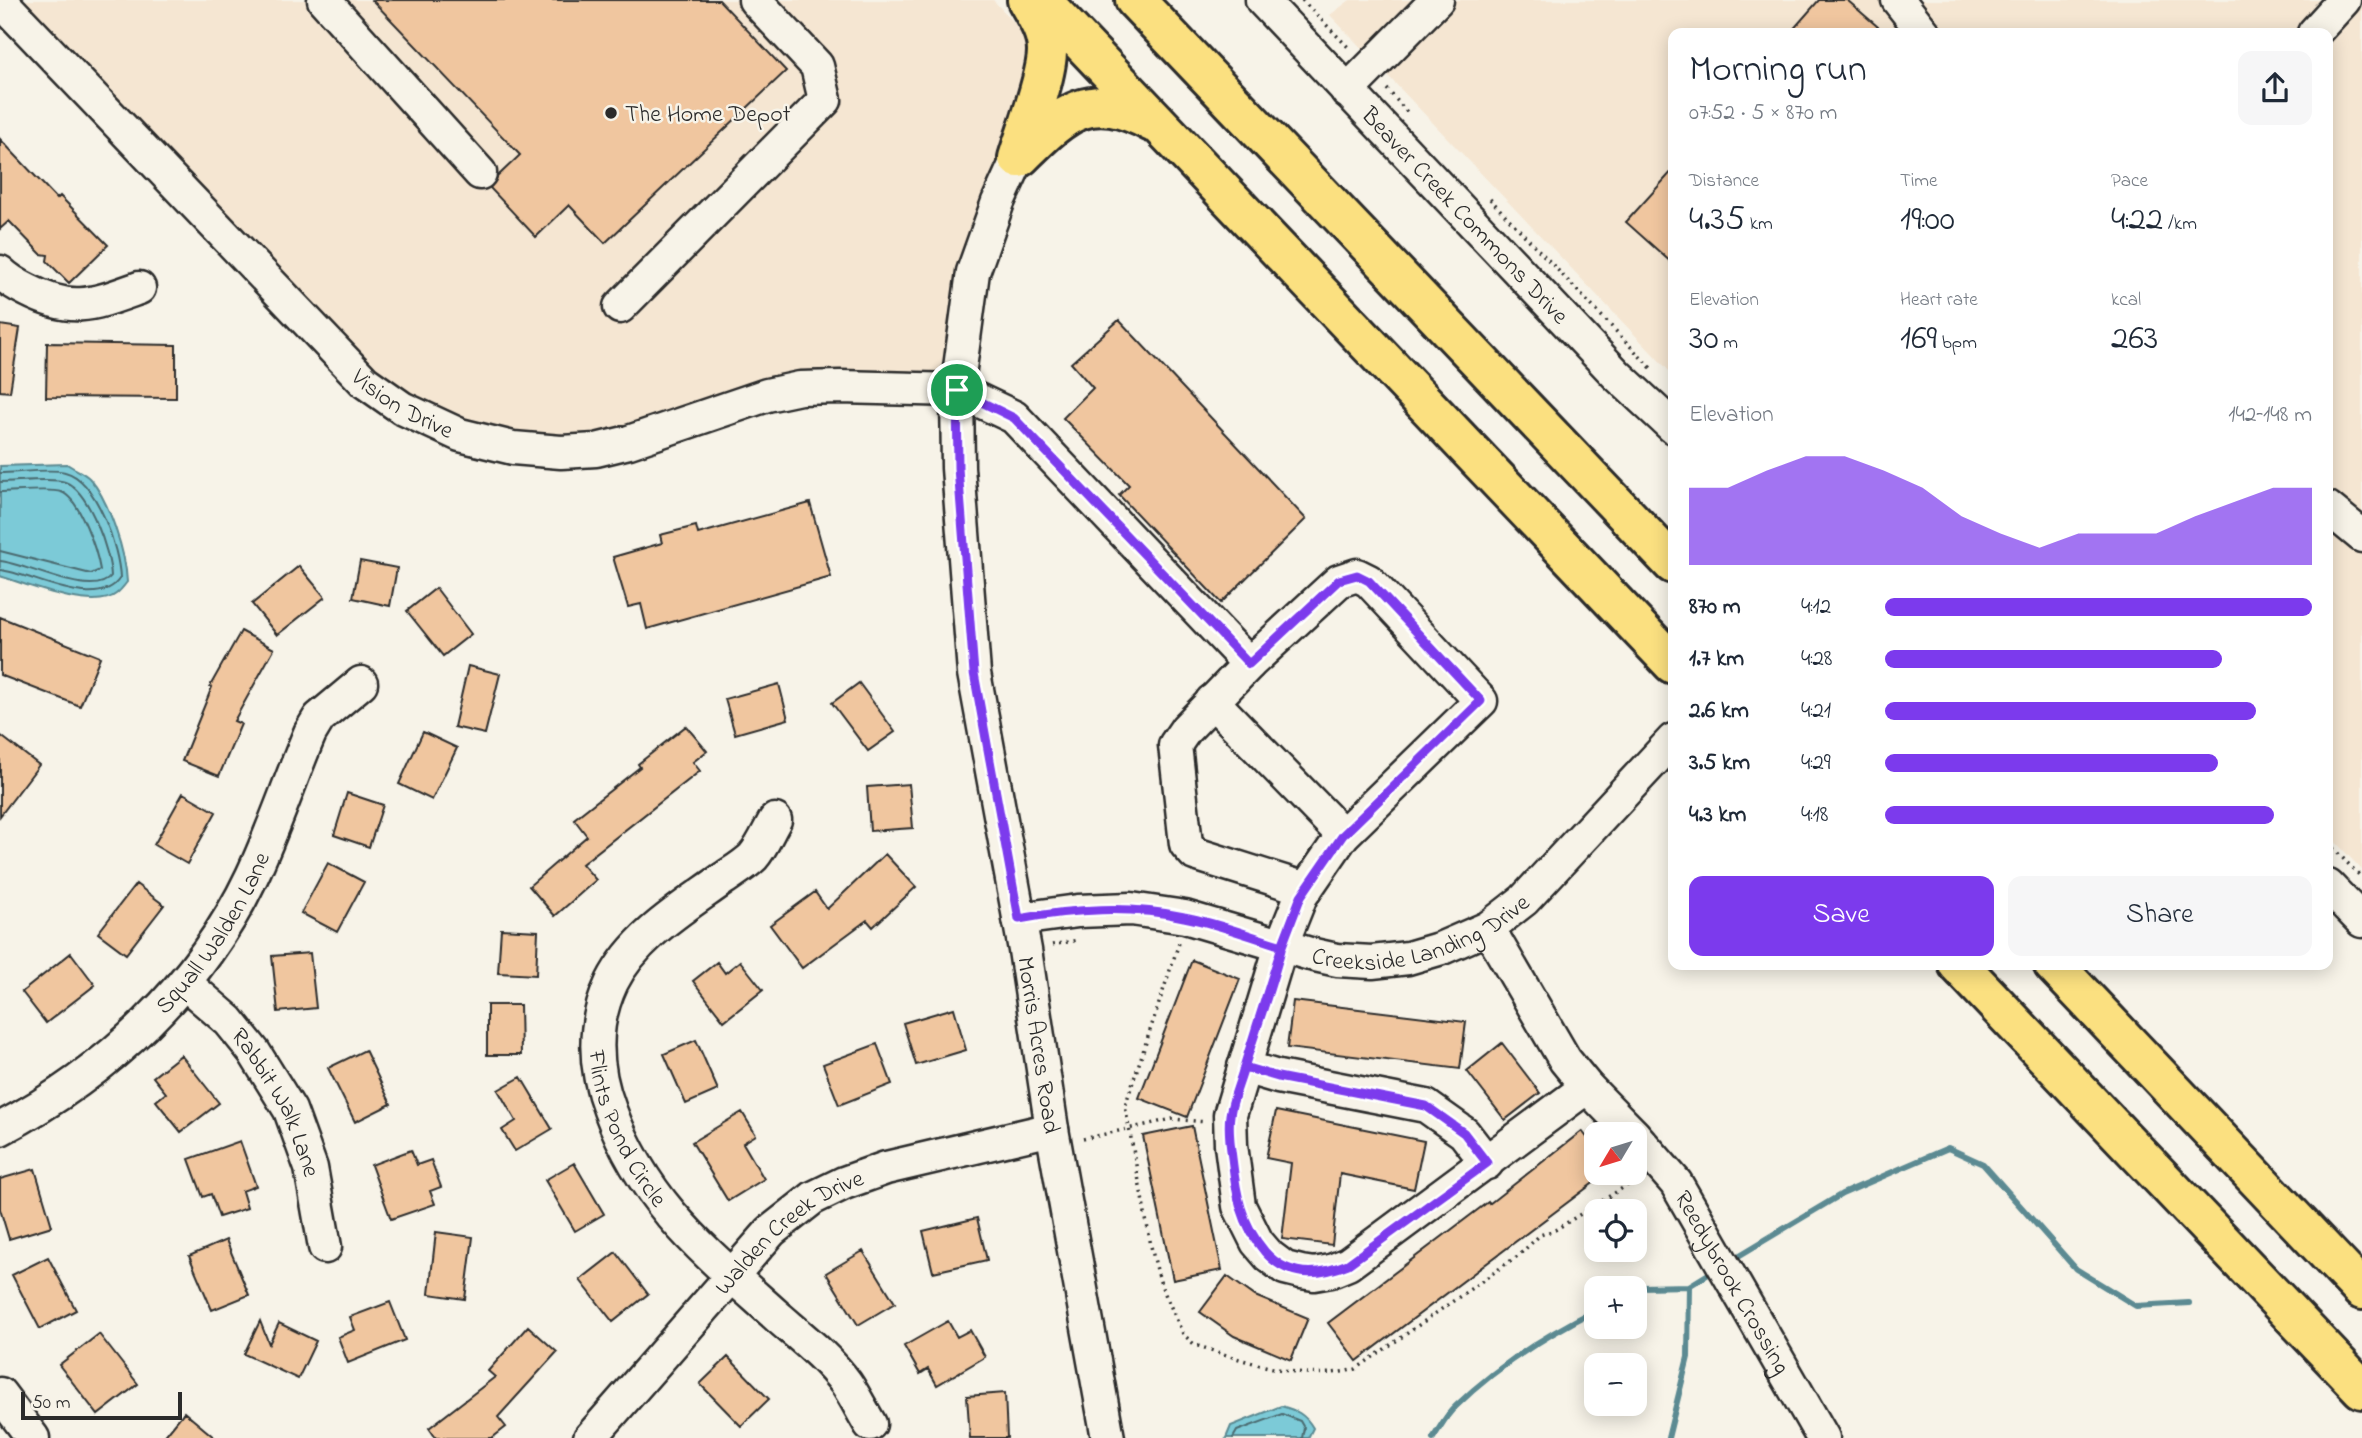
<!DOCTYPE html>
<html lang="en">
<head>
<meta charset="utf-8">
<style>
  body { margin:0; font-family:"Indie Flower",sans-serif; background:#f6f6f7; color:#1f2937; height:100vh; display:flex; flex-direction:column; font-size:26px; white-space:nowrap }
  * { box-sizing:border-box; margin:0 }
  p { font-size:23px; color:#747a83 }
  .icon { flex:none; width:38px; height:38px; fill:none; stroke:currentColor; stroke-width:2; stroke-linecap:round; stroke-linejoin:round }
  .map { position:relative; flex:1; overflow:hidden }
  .sheet { position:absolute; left:1668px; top:28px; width:665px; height:942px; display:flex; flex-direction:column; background:#fff; border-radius:14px; box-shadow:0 4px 18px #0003 }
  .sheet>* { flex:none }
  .needle { width:46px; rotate:232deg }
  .tools { position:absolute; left:1584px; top:1122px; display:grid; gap:14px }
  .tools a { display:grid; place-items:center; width:63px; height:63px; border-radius:14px; background:#fff; box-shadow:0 4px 18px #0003; font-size:35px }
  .scale { position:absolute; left:21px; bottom:18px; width:161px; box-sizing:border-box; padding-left:7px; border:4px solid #2b2b2b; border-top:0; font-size:19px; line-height:24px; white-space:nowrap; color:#2b2b2b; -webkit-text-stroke:5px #f7f3e8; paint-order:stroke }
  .pin { position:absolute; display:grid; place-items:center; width:60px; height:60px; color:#fff; margin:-30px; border:4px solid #fff; border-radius:50%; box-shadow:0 2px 7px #0007 }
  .round { display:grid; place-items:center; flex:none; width:74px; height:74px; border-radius:14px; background:#f6f6f7 }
  .overview { display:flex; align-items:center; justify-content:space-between; height:119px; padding:0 21px }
  h1 { font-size:38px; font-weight:600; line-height:52px }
  .figures { display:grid; grid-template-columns:repeat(3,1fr); gap:10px; height:119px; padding:7px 21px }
  .figures div { display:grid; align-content:center }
  .figures b { font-size:35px; font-weight:600 }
  .figures small { font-size:19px; font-weight:400 }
  .figures p { font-size:19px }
  .chart { height:196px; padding:14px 21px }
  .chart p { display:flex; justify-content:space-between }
  .chart svg { width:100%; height:126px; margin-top:7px; fill:#7c3aed; opacity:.7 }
  .action { display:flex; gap:14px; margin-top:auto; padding:14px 21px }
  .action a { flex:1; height:80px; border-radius:14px; background:#7c3aed; color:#fff; font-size:28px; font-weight:600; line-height:80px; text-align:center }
  .action a+a { background:#f6f6f7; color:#1f2937 }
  ul { padding:0 21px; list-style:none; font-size:23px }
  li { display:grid; grid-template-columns:112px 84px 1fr; align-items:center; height:52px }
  li i { height:18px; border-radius:9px; background:#7c3aed }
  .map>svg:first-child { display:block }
</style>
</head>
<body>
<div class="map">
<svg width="2362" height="1438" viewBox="0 0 2362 1438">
  <rect width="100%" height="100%" fill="#f7f3e8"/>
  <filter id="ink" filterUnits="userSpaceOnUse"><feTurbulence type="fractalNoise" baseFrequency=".0143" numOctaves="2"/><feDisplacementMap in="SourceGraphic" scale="14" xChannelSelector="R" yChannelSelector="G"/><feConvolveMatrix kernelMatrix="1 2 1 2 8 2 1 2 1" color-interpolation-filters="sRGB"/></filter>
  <g filter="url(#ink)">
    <path fill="#f5e6d2" d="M0 0H993L1028 37 998 202 957 390 840 387 596 450 425 420Z
      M1350 0H2362V870L2328 834V33H1673V375L1330 15Z"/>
    <path fill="#7bcad7" stroke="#5b8a92" stroke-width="2" d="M67 464C74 469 85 473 90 479 109 500 126 554 127 582 124 586 120 591 116 594 94 612 25 584 0 576V466Z
      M1281 1406C1296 1410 1305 1414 1313 1428L1308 1438H1226L1231 1426Z"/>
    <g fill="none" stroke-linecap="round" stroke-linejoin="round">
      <path stroke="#4b6b70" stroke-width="2" d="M0 473C15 473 53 468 65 472 97 480 119 549 120 578 97 613 32 573 0 570
        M0 482C15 482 54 477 65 482 89 491 110 551 111 576 94 600 25 563 0 561
        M0 492C14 492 50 488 61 492 80 498 97 552 100 570L91 574 0 551
        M1233 1438 1237 1431 1282 1414 1300 1421 1304 1428 1302 1438"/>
      <path stroke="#5b8a92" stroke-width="6" d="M1730 1261 1842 1194 1948 1148 1983 1164 2076 1269 2136 1306 2189 1303
        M1634 1291 1641 1287 1689 1286 1715 1270
        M1433 1438C1440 1428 1446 1415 1455 1407 1496 1367 1546 1335 1596 1310
        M1668 1438 1688 1357 1689 1286"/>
    </g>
    <path fill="#f0c69f" stroke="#2b2b2b" stroke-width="2" d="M372 0H719L786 71 605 243 569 205 536 237 490 188 498 176 520 155Z
      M1819 0H1847L1885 33H1790Z
      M0 139 57 199 60 196 108 245 69 283 47 261 48 255 41 254 9 221 0 229Z
      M1673 170V264L1626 222Z
      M1119 320 1306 519 1221 603 1119 495 1129 485 1063 418 1093 388 1071 363Z
      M0 325 20 328 10 392 0 391Z
      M47 343 176 345V398L46 397Z
      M810 503 831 577 647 629 641 604 628 607 613 557 662 543 660 535 696 526 698 534Z
      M360 561 397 568 390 606 353 598Z
      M299 566 325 597 277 635 252 604Z
      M436 588 471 634 443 656 407 611Z
      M0 617 100 657 80 706 0 675Z
      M241 631 274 649 234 721 241 724 219 776 182 761 212 687 210 686Z
      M468 666 500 674 485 734 454 727Z
      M859 683 895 732 868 751 832 703Z
      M779 684 788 719 735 734 725 699Z
      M686 726 707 751 693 762 700 771 582 864 596 880 555 916 529 886 587 836 574 819 640 767 638 764Z
      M423 732 457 748 432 800 399 784Z
      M0 735 39 765 0 816Z
      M909 784 913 828 870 831 867 787Z
      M183 793 216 812 187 864 154 845Z
      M347 793 383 805 369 847 334 835Z
      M885 854 916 887 873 927 867 920 802 968 770 925 815 892 827 909Z
      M328 863 364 882 337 932 301 913Z
      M136 884 164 905 126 954 98 933Z
      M501 929 538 931 536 975 498 973Z
      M71 953 95 985 46 1023 22 992Z
      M310 953 316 1008 278 1012 272 956Z
      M1192 960 1240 979 1187 1117 1139 1098Z
      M740 961 763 990 724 1021 693 981 717 962 725 973Z
      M1293 1001 1466 1022 1460 1069 1287 1048Z
      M487 1005H520L521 1055H487Z
      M954 1008 966 1050 916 1065 903 1023Z
      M696 1040 718 1090 686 1104 664 1054Z
      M1502 1043 1540 1093 1505 1120 1467 1071Z
      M877 1044 892 1084 839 1105 823 1064Z
      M365 1050 391 1104 355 1122 328 1068Z
      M181 1055 219 1103 181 1132 156 1101 166 1093 153 1077Z
      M521 1077 552 1129 515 1151 502 1130 516 1121 498 1090Z
      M1276 1111 1424 1141 1414 1189 1340 1174 1332 1245 1282 1239 1291 1163 1266 1158Z
      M742 1112 756 1135 743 1143 764 1179 728 1201 692 1142Z
      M1192 1126 1222 1270 1173 1280 1143 1136Z
      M1582 1131 1596 1149V1181L1357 1361 1328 1323 1488 1202 1489 1204Z
      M240 1141 256 1186 242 1191 247 1208 219 1217 211 1194 203 1197 189 1159Z
      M411 1150 417 1165 431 1160 441 1187 430 1191 435 1204 391 1219 371 1165Z
      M574 1163 604 1214 575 1231 545 1180Z
      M35 1169 52 1226 9 1239 0 1209V1179Z
      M977 1218 987 1260 933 1272 923 1231Z
      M436 1232 473 1237 465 1299 429 1294Z
      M226 1240 249 1295 212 1310 189 1256Z
      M863 1251 895 1303 858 1325 826 1273Z
      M616 1252 648 1294 613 1322 580 1280Z
      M48 1257 76 1310 40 1329 12 1275Z
      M1227 1276 1255 1296 1308 1318 1291 1360 1234 1336 1200 1312Z
      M390 1302 405 1340 348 1363 338 1337 355 1330 350 1317Z
      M260 1321 269 1344 279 1323 316 1341 298 1379 244 1354Z
      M948 1321 957 1337 970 1330 985 1357 937 1385 928 1369 920 1374 904 1346Z
      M528 1326 557 1352 498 1417 506 1427 492 1438H436L429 1428 495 1377 488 1371Z
      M99 1334 138 1384 98 1415 59 1365Z
      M728 1357 769 1399 741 1426 700 1384Z
      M1005 1393 1007 1438H970L967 1396Z
      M184 1412 215 1438H163Z"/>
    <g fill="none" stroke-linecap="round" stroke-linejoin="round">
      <g stroke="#2b2b2b" stroke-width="37">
        <g id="minor">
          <path id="s1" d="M0 0 365 382 402 408 460 435 513 448 561 452 596 450 629 442 767 395 800 388 840 387 957 390 1014 417 1249 664 1339 581 1357 575 1369 581 1481 701 1343 835 1301 896 1281 946 1230 1115 1231 1145 1239 1206 1257 1242 1269 1256 1285 1268 1301 1272 1314 1274 1331 1271 1348 1264 1587 1087"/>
          <path d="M324 0 480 173"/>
          <path id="s2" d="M1262 0 1617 375 1673 427"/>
          <path d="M1898 0 1924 33"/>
          <path d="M2314 33 2344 0"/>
          <path d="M1347 91 1437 0"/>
          <path id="s3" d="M1018 158 998 202 973 272 957 390 958 468 974 673 1025 950 1052 1129 1108 1438"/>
          <path d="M0 272C8 280 17 285 27 290 73 314 94 304 139 288"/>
          <path d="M620 307 825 100 817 66 755 0"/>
          <path d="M2328 508 2362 536"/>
          <path d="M1249 664 1186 729 1175 745 1186 844 1195 854 1306 889"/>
          <path d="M1212 701 1343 835"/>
          <path id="s4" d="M775 820C768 832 762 847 753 857 745 865 733 872 723 879 683 908 635 936 612 982 592 1024 594 1068 610 1110 645 1205 706 1252 778 1317 801 1337 828 1358 846 1383 855 1396 862 1411 870 1424"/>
          <path d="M2328 886 2362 921"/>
          <path id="s5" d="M1019 919 1078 911 1131 909 1185 917 1310 954 1337 960 1372 962 1408 958 1442 948 1488 928 1524 900 1673 740"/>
          <path d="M1488 928 1565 1060 1587 1087 1633 1134"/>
          <path id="s6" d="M186 984 229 1021 254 1052 290 1110 311 1168 325 1247"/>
          <path d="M1244 1067 1278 1077 1426 1106 1464 1133 1487 1163"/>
          <path id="s7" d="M0 1129C107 1073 200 986 252 876 274 829 290 780 310 733L319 718 361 683"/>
          <path id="s8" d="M1634 1135 1676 1183 1823 1438"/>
          <path d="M0 1394 33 1438"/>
          <path id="s9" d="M590 1438 771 1231 813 1198 844 1183 886 1168 1052 1129"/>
        </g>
      </g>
      <g stroke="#2b2b2b" stroke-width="44">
        <path id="highway" d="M1041 0 1673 664
          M1135 0 1673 564
          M1020 157C1065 113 1088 88 1152 122
          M1018 158C1026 131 1047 77 1047 51 1047 32 1036 16 1027 0
          M1958 964 2362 1389
          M2053 964 2362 1290"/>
      </g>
      <path stroke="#2b2b2b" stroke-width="3.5" stroke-dasharray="2 5" stroke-linecap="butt" d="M1302 0 1351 50
        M1387 89 1407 112
        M1490 199 1651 368
        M2328 843 2362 878
        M1179 943 1125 1106 1152 1251 1161 1285 1183 1334 1195 1345C1247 1361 1301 1383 1356 1369L1519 1255 1540 1235 1555 1230 1637 1179
        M1052 945 1078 940
        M1083 1139 1172 1119 1206 1122"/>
      <use href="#minor" stroke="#f7f3e8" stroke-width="32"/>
      <use href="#highway" stroke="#fbe080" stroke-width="38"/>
    </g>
  </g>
  <g fill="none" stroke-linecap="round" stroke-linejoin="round" filter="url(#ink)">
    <g stroke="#fff" stroke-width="14">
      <path id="route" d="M957 390 958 468 974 673 1019 919C1074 909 1129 905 1184 917 1217 923 1249 936 1282 946 1271 989 1255 1031 1242 1074 1238 1087 1232 1101 1230 1115 1228 1128 1230 1144 1232 1158 1236 1193 1241 1224 1265 1252 1288 1278 1319 1276 1348 1264L1487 1163 1464 1133 1426 1106 1278 1077 1244 1067 1282 946 1301 896 1343 835 1481 701 1369 581 1357 575 1339 580 1249 664 1014 418 957 390"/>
    </g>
    <use href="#route" stroke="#7c3aed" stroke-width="9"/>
  </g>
  <circle fill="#2b2b2b" stroke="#f7f3e8" stroke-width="2.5" cx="611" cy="113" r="7"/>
  <g text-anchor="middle" stroke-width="5" stroke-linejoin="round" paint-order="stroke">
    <g font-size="24" fill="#2b2b2b" stroke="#f7f3e8" text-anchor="start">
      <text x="625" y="121">The Home Depot</text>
    </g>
    <g font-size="24" fill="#2b2b2b" stroke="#f7f3e8">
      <text dy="8" stroke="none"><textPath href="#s2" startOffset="296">Beaver Creek Commons Drive</textPath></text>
      <text dy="8" stroke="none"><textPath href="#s1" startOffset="572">Vision Drive</textPath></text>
      <text dy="8" stroke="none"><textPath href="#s5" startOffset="415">Creekside Landing Drive</textPath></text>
      <text dy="8" stroke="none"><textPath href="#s7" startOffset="294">Squall Walden Lane</textPath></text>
      <text dy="8" stroke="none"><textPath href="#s3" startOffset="903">Morris Acres Road</textPath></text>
      <text dy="8" stroke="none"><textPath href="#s6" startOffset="152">Rabbit Walk Lane</textPath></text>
      <text dy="8" stroke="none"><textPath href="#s4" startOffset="388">Flints Pond Circle</textPath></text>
      <text dy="8" stroke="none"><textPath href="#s9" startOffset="289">Walden Creek Drive</textPath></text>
      <text dy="8" stroke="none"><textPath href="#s8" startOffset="178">Reedybrook Crossing</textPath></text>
    </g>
  </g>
</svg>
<div class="tools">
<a><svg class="needle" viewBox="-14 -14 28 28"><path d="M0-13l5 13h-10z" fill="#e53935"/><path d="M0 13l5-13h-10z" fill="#747a83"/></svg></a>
<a><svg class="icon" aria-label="locate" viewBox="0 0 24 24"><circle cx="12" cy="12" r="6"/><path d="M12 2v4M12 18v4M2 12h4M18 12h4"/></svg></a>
<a>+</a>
<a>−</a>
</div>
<div class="scale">50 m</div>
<div class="pin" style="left:957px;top:390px;background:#1e9e55"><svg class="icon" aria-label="arrive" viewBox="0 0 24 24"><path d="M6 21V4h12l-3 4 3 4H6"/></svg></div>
<section class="sheet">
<div class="overview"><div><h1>Morning run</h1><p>07:52 · 5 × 870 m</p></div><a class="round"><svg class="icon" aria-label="share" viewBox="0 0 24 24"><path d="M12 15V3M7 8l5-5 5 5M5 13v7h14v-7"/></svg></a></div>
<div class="figures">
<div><p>Distance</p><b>4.35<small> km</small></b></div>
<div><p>Time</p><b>19:00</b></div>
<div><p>Pace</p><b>4:22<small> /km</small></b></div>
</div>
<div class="figures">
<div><p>Elevation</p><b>30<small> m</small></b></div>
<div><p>Heart rate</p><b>169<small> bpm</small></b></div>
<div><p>kcal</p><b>263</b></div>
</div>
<div class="chart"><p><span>Elevation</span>142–148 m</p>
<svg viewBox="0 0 160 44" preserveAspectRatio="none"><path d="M0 44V17L10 17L20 11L30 6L40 6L50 11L60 17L70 27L80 33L90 38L100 33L110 33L120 33L130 27L140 22L150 17L160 17V44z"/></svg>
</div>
<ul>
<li><b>870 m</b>4:12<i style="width:100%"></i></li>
<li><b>1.7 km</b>4:28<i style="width:79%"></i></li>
<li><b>2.6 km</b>4:21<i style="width:87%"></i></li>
<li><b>3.5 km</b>4:29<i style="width:78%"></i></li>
<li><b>4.3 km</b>4:18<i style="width:91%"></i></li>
</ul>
<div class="action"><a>Save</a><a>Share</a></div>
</section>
</div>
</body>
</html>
